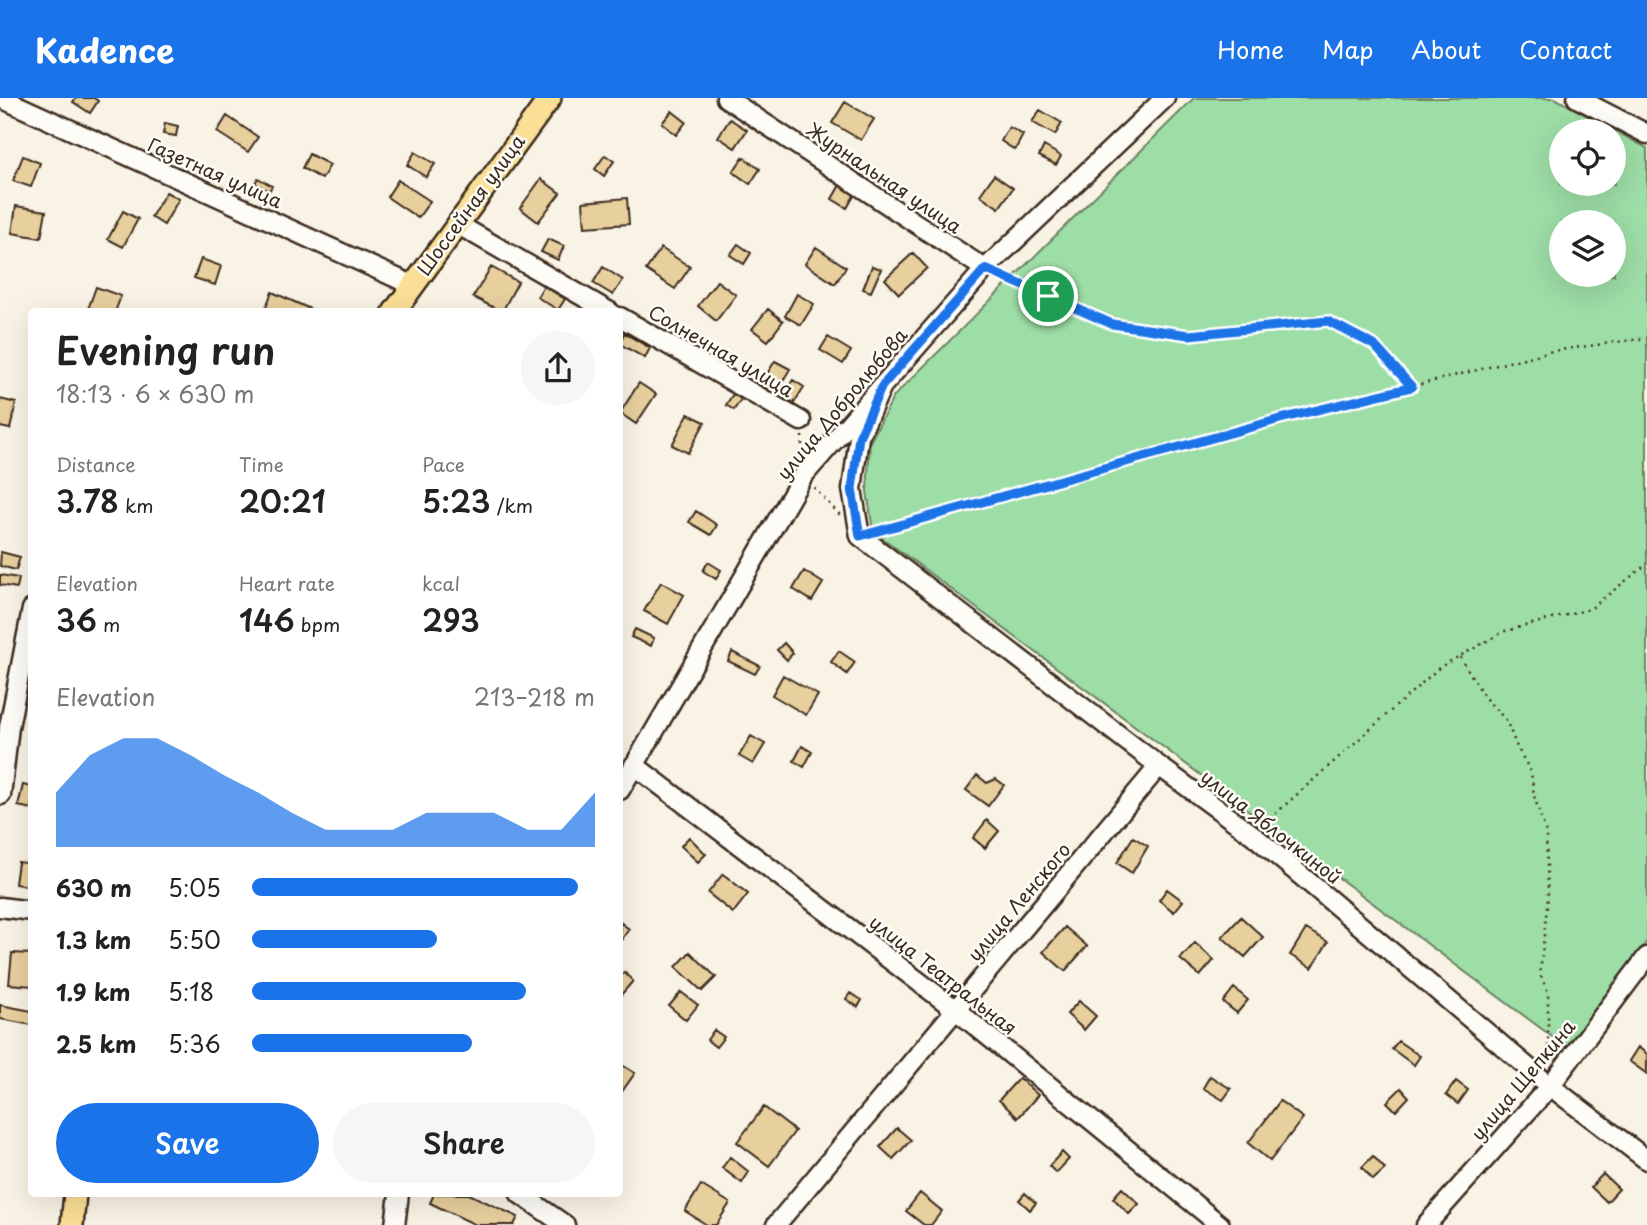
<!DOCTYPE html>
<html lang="en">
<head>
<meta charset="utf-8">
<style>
  body { margin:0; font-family:"Playpen Sans",sans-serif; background:#f6f6f6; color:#222; height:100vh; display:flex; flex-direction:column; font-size:26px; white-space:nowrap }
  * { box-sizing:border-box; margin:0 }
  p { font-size:23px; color:#767676 }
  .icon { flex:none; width:38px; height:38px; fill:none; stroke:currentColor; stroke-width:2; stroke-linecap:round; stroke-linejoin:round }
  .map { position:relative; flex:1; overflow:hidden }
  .sheet { position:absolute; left:28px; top:210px; width:595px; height:889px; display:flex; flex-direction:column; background:#fff; border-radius:7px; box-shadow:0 7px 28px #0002 }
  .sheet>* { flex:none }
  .tools { position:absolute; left:1549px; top:21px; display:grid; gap:14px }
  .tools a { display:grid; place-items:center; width:77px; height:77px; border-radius:50%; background:#fff; box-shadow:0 7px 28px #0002; font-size:35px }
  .pin { position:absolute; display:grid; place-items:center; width:60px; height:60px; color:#fff; margin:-30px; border:4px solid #fff; border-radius:50%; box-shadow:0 2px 7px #0007 }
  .round { display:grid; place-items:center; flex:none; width:74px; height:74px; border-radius:37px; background:#f6f6f6 }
  .head { display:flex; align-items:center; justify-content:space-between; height:119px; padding:0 28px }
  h1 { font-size:38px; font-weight:600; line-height:52px }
  .stats { display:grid; grid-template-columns:repeat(3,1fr); gap:10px; height:119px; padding:7px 28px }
  .stats div { display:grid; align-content:center }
  .stats b { font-size:30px; font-weight:600 }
  .stats small { font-size:19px; font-weight:400 }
  .stats p { font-size:19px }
  .chart { height:196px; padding:14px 28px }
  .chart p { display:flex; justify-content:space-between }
  .chart svg { width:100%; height:126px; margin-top:7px; fill:#1a73e8; opacity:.7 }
  .button { display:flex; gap:14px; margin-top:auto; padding:14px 28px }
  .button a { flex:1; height:80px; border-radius:42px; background:#1a73e8; color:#fff; font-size:28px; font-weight:600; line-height:80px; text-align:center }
  .button a+a { background:#f6f6f6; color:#222 }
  ul { padding:0 28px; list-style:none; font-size:23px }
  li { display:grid; grid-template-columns:112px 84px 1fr; align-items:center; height:52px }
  li i { height:18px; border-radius:9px; background:#1a73e8 }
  header { display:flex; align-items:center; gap:42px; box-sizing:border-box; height:98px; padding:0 35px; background:#1a73e8; color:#fff }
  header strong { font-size:33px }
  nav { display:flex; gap:38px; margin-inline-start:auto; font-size:24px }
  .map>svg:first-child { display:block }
</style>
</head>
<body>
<header>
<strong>Kadence</strong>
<nav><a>Home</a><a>Map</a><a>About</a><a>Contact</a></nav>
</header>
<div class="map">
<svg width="1647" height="1127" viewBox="0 0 1647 1127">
  <rect width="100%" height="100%" fill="#f9f3e5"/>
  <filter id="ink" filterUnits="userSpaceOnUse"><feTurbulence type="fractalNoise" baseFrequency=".0143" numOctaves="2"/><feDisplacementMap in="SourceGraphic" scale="14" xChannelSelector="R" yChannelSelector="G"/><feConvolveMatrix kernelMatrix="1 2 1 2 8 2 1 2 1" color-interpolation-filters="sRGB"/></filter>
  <g filter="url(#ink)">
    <path fill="#9ddda6" stroke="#6c8462" stroke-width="2" fill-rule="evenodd" d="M1194 0H1555L1647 50V843L1570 952 873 433 867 393 870 344 894 298ZM1561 33H1614V86H1561ZM1561 124H1614V177H1561Z"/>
    <path fill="#e8cf9e" stroke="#3b2a1e" stroke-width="2" d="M76 0H94L98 3 90 15 73 4Z
      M845 4 874 21 861 42 832 25Z
      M1040 12 1062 25 1055 37 1032 24Z
      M672 13 686 24 676 37 662 25Z
      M227 18 258 39 248 54 217 34Z
      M730 21 747 32 735 50 718 39Z
      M165 25 178 28 176 38 163 36Z
      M1009 29 1023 37 1015 52 1001 43Z
      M1044 48 1061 58 1056 67 1039 58Z
      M415 54 435 66 426 79 407 67Z
      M309 56 330 67 322 81 302 70Z
      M605 57 614 63 604 78 595 71Z
      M23 58 40 65 31 89 13 83Z
      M743 59 760 71 750 86 733 74Z
      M994 77 1013 90 999 110 980 97Z
      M258 80 272 88 269 93 255 85Z
      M541 81 560 95 538 124 520 110Z
      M398 82 430 103 418 120 387 99Z
      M840 87 855 96 847 110 832 101Z
      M166 94 179 101 164 127 151 119Z
      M627 100 629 126 585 129 583 104Z
      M16 108 46 113 41 140 12 135Z
      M123 113 138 121 123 149 108 141Z
      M548 141 564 148 558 162 541 154Z
      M738 146 751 155 744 166 730 157Z
      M816 149 846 169 835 186 805 166Z
      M661 150 690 169 675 191 646 172Z
      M913 155 927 170 899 196 885 181Z
      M201 161 221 168 215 187 194 180Z
      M872 168 881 171 871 194 863 191Z
      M491 169 518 184 502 214 473 199Z
      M603 169 623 182 613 197 593 185Z
      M717 183 736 197 716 223 698 208Z
      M544 188 565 201 558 212 537 199Z
      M96 189 121 198 115 214H87Z
      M272 194 317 214H264Z
      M797 196 814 206 801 227 785 218Z
      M768 211 783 223 768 243 752 231Z
      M624 235 650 250 645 260 620 246Z
      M828 239 851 253 843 266 820 252Z
      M775 263 790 271 775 296 760 287Z
      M793 282 804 289 794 305 783 298Z
      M639 285 656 296 636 326 620 315Z
      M733 296 741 301 734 312 726 307Z
      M0 301 16 305 10 331 0 329Z
      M688 316 705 324 688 355 672 347Z
      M696 413 717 427 711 437 689 424Z
      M1 454 20 459 16 472 0 468Z
      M708 464 721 472 716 481 703 473Z
      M804 473 823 485 812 503 793 491Z
      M0 477 19 480 17 490 0 487Z
      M661 484 684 497 668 526 644 513Z
      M635 531 654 540 651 548 631 539Z
      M784 545 793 555 787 562 777 552Z
      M839 553 855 564 847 576 831 564Z
      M732 554 760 568 755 576 728 563Z
      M783 577 818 597 806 617 772 597Z
      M751 638 765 646 753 666 739 658Z
      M802 648 812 654 804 669 794 663Z
      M977 677 987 685 996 681 1004 687 988 708 966 692Z
      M23 687 32 689V711L18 708Z
      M987 722 999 733 985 750 973 740Z
      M689 739 706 756 698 764 681 748Z
      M1133 739 1148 748 1132 775 1117 765Z
      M18 764 32 766V789L15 786Z
      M723 776 748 796 733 815 708 795Z
      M1167 791 1183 803 1174 814 1159 802Z
      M1241 819 1263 839 1245 859 1222 839Z
      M620 824 629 831 620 844Z
      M1065 829 1087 848 1065 873 1043 854Z
      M1306 831 1328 844 1312 870 1290 857Z
      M1195 845 1214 862 1200 878 1180 861Z
      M690 854 716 879 702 893 676 869Z
      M12 855 32 856V888L9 886Z
      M624 874 633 883 620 898V879Z
      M1234 890 1248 902 1237 915 1223 904Z
      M681 894 698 907 686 922 669 908Z
      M850 895 862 902 858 909 846 901Z
      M1079 903 1096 918 1084 932 1067 916Z
      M0 907 32 913V927L0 921Z
      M714 932 724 939 716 949 707 942Z
      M1398 943 1420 958 1414 967 1392 951Z
      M1638 949 1647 956V976L1629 963Z
      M622 967 635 975 621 995 620 971Z
      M1210 978 1231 991 1223 1002 1203 990Z
      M1019 980 1038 997 1018 1020 999 1002Z
      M1456 983 1468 992 1458 1006 1446 997Z
      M1401 990 1409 999 1396 1013 1387 1004Z
      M1280 1003 1303 1020 1270 1063 1248 1045Z
      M764 1009 795 1033 769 1068 737 1044Z
      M897 1030 911 1042 893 1061 880 1049Z
      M1062 1054 1069 1061 1056 1075 1049 1068Z
      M1373 1058 1385 1071 1373 1082 1362 1069Z
      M730 1059 749 1074 742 1085 722 1070Z
      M1603 1076 1619 1091 1607 1104 1591 1089Z
      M701 1087 730 1105 716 1127H707L685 1113Z
      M1122 1090 1139 1106 1129 1116 1113 1100Z
      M920 1095 942 1113 931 1127H924L906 1113Z
      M1025 1095 1036 1105 1030 1112 1019 1102Z
      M434 1096H469L518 1119 514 1127H476L430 1105Z"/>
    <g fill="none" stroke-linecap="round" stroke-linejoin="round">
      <g stroke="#3b2a1e" stroke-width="23">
        <path id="minor" d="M1 0 412 187
          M726 0 985 171
          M1577 0 1647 36
          M457 126 610 214
          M620 219 801 323
          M882 288 859 339 852 391 860 438 1159 668 1253 737 1550 988 1647 1062
          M634 667 956 912 1220 1127
          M620 692 803 378 985 171 1165 0
          M1 697 9 629 32 511
          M0 809 32 813
          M520 1096 565 1127
          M395 1127 399 1096
          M776 1127 1159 668
          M1426 1127 1550 988 1647 859"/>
      </g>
      <g stroke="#3b2a1e" stroke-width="26">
        <path id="major" d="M394 214 550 0
          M72 1127 75 1096"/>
      </g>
      <path stroke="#3b2a1e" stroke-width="2.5" stroke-dasharray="2 5" stroke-linecap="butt" d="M1000 178 1112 226 1189 237 1328 223 1374 247 1411 289
        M802 338V353
        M814 390 841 418
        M880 433 1280 322 1552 253 1647 240
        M1460 559 1485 600 1506 622 1517 649 1531 674 1534 698 1546 735 1548 799 1540 876 1548 894V964
        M1265 725 1440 569 1505 533 1590 511 1647 466"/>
      <use href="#minor" stroke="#fdfcf7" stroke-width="18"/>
      <use href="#major" stroke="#fbdf96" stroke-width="21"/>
    </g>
  </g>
  <g fill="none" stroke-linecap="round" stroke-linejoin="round" filter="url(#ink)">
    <g stroke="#fff" stroke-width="14">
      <path id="route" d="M985 171 1112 226 1189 237 1328 223 1374 247 1412 289 1280 321 860 438 852 391 859 339 882 288Z"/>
    </g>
    <use href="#route" stroke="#1a73e8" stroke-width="9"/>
  </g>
  <g text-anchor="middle" stroke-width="5" stroke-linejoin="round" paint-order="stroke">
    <g font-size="19" fill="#3b2a1e" stroke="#fdfcf7">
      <text transform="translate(215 75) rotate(24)" y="7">Газетная улица</text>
      <text transform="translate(884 80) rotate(34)" y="7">Журнальная улица</text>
      <text transform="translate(471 107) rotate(-54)" y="7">Шоссейная улица</text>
      <text transform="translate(721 253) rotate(30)" y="7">Солнечная улица</text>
      <text transform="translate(842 306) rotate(-50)" y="7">улица Добролюбова</text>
      <text transform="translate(1271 729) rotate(38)" y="7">улица Яблочкиной</text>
      <text transform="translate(1019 804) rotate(-50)" y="7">улица Ленского</text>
      <text transform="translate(943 877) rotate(38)" y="7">улица Театральная</text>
      <text transform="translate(1523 982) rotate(-50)" y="7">улица Щепкина</text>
    </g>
  </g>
</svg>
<div class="tools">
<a><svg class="icon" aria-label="locate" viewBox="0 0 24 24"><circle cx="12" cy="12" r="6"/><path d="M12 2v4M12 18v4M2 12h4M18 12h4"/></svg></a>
<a><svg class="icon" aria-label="layers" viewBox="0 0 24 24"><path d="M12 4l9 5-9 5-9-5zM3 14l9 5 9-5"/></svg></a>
</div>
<div class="pin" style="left:1048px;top:198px;background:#1e9e55"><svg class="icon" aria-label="arrive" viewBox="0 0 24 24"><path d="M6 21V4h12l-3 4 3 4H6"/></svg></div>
<section class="sheet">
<div class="head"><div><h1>Evening run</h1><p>18:13 · 6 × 630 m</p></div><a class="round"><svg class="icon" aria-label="share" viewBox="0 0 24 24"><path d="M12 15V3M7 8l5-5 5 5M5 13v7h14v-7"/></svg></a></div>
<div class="stats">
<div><p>Distance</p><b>3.78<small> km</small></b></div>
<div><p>Time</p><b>20:21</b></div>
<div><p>Pace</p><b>5:23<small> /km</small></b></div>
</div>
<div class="stats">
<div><p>Elevation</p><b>36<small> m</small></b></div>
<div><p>Heart rate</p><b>146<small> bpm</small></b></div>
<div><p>kcal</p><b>293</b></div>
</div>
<div class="chart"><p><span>Elevation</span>213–218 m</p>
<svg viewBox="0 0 160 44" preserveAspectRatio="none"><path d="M0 44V25L10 12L20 6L30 6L40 12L50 19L60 25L70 32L80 38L90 38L100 38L110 32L120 32L130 32L140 38L150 38L160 25V44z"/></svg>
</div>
<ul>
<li><b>630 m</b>5:05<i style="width:95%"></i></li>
<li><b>1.3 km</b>5:50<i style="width:54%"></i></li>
<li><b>1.9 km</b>5:18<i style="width:80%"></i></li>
<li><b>2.5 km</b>5:36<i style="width:64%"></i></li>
</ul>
<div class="button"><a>Save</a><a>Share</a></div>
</section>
</div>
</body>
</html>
